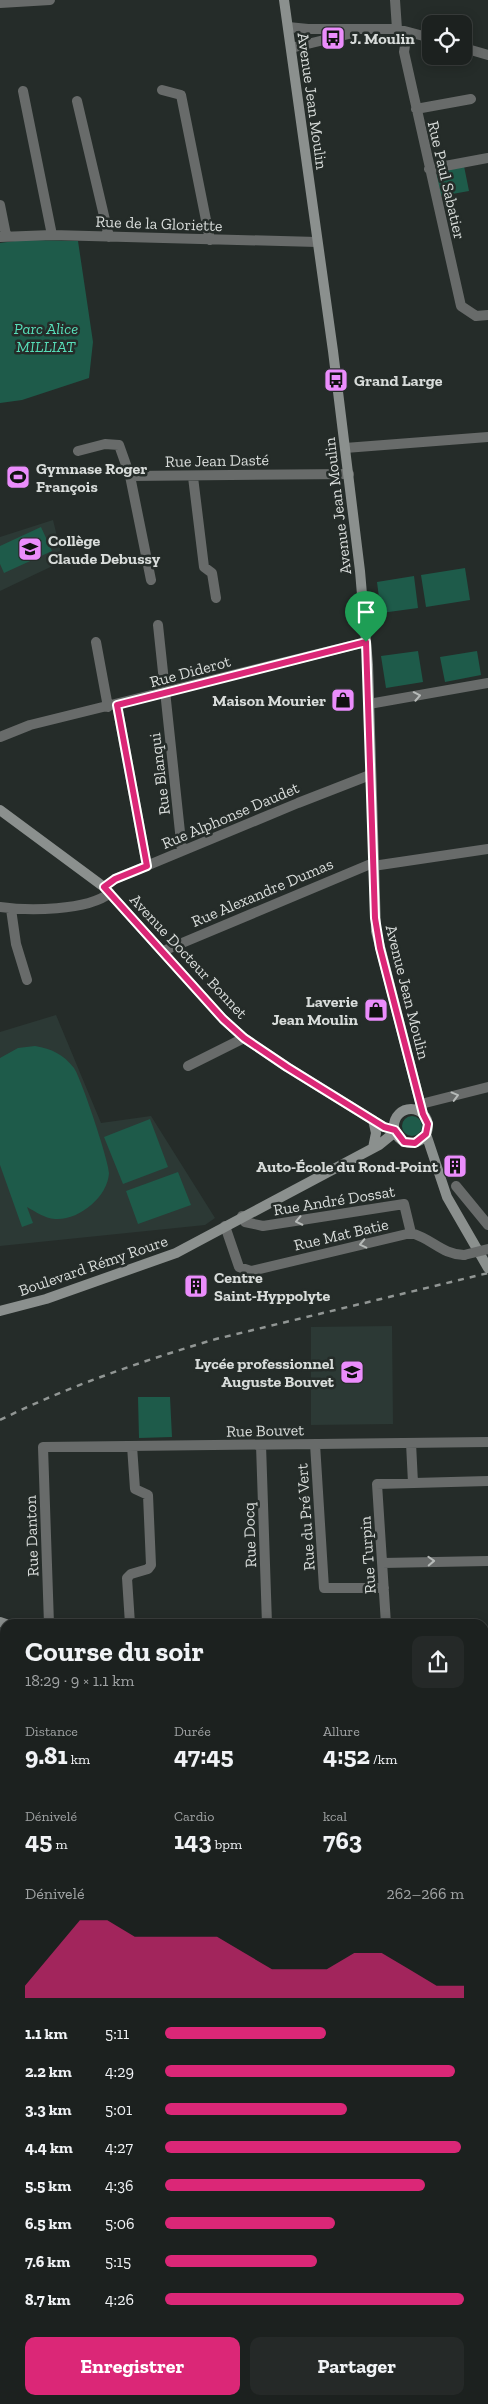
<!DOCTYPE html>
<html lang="fr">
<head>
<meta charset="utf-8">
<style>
  body { margin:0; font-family:"Zilla Slab",serif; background:#252928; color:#f1f3f6; height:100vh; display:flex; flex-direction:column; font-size:19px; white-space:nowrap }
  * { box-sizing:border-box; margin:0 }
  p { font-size:16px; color:#a0a3a4 }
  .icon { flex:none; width:28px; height:28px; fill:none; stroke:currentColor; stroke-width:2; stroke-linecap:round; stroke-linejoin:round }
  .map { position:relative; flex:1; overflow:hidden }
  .side { position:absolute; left:0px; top:1619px; width:489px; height:786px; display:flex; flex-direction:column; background:#1c211f; border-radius:15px 15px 0 0; box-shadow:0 2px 12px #0003,0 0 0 1px #3a3e3d }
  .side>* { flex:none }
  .fabs { position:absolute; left:422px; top:15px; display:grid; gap:10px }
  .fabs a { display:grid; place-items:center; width:50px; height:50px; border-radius:10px; background:#1c211f; box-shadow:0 2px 12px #0003,0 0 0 1px #3a3e3d; font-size:25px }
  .pin { position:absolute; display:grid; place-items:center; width:42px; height:42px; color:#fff; margin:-51px -21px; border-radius:50% 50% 50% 0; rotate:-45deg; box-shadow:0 0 5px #0007 }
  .pin .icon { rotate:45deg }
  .round { display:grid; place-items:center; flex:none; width:52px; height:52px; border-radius:10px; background:#252928 }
  .head { display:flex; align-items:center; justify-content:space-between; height:85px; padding:0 25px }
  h1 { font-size:28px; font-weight:800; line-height:38px }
  .stats { display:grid; grid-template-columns:repeat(3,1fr); gap:8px; height:85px; padding:5px 25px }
  .stats div { display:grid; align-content:center }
  .stats b { font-size:25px; font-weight:800 }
  .stats small { font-size:14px; font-weight:400 }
  .stats p { font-size:14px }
  .chart { height:140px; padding:10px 25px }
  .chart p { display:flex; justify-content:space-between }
  .chart svg { width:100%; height:90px; margin-top:5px; fill:#db2777; opacity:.7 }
  .button { display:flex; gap:10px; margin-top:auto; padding:10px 25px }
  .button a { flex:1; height:58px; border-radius:10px; background:#db2777; color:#fff; font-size:20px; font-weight:800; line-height:58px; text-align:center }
  .button a+a { background:#252928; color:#f1f3f6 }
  ul { padding:0 25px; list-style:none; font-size:16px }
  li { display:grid; grid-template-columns:80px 60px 1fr; align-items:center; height:38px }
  li i { height:12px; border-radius:6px; background:#db2777 }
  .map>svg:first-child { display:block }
</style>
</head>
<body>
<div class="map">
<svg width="488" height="2404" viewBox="0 0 488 2404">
  <rect width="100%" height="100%" fill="#252c29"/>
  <path fill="#2c3935" d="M53 520 63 561 0 591V537Z
    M56 1015 101 1123 151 1116 215 1218 205 1225 0 1246V1032Z
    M392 1326 393 1424 311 1425V1327Z
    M5 1889V1955L0 1953V1894Z"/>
  <path fill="#1e5b4a" d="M464 166 469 191 441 196 436 175 440 171Z
    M22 240 78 241 93 342 89 378 22 400 0 403V243Z
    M41 527 52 551 4 573 0 564V546Z
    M465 568 470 600 426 607 421 575Z
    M414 576 418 608 381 613 377 582Z
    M418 651 423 682 386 688 381 656Z
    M477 651 481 675 445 682 440 657Z
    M35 1046C52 1049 63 1054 74 1068 81 1078 109 1161 109 1173 108 1197 78 1221 55 1219 44 1218 36 1212 27 1207L33 1223 22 1227 0 1165V1058L18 1048Z
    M402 1126a10 10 0 1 1 20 0a10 10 0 1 1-20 0Z
    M150 1119 168 1167 123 1184 104 1137Z
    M178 1172 191 1205 138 1224 126 1191Z
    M138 1397H170L172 1437 139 1438Z
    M488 2246V2327L484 2326V2248Z
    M0 2249H5V2400H376V2404H0Z"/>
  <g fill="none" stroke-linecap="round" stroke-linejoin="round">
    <path stroke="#19846a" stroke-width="2.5" d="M0 1731 5 1735"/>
    <path stroke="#686b6a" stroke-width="10" d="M395 0 397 29
      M0 3 50 0
      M288 27 308 29H397L431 38
      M407 32 404 52 461 306 476 316 488 315
      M291 48 353 33
      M464 48 488 55
      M162 90 181 95 210 240
      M23 91 52 235
      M77 101 109 237
      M416 109 471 99
      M429 169 488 158
      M0 205 6 235
      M0 237 52 235 317 242
      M345 448 488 437
      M78 451 105 444 119 445 130 476 349 474
      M130 476 151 580
      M193 477 204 567 212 573 216 598
      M158 625 182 851
      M96 642 108 707
      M369 704 488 683
      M117 705 147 866
      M0 737 30 725 366 642
      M373 866 488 849
      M104 887 115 879 298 803 370 775
      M0 907C28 911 87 911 110 893
      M11 909 16 944 27 980
      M163 951 373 863
      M188 1066 244 1038
      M421 1104 488 1087
      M456 1186 488 1225
      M242 1216 245 1222 263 1226 404 1204 411 1233
      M225 1226 239 1267 251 1271 411 1233C433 1239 441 1254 464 1255
      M411 1443 413 1483
      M315 1444 324 1588H384
      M261 1445 267 1624
      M382 1563 488 1561
      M49 1624 43 1447 488 1442
      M130 1624 127 1578 131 1574 148 1569 151 1565 148 1495 135 1489 132 1446
      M386 1624 377 1484 488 1481
      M484 1683H488
      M484 1842 488 1839
      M484 1999 488 1997
      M0 2040 5 2043
      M0 2173 5 2174
      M0 2241H5
      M484 2328H488"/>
    <path stroke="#686b6a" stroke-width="10" d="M484 2038 488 2036"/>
    <path stroke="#8b908e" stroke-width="10" d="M284 0 333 351 360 571 368 665 376 931 423 1114
      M0 810 104 887 223 1019 244 1038 287 1067 384 1127 395 1130
      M394 1126a17 17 0 1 1 34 0a17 17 0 1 1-34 0Z
      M426 1134 447 1197 488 1268
      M373 1148 376 1133 373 1120
      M0 1311 46 1299 176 1253 379 1145 395 1132
      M0 1622 6 1624
      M484 1771 488 1772
      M484 1860 488 1858
      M0 2130 5 2128
      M484 2135 488 2134"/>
    <path stroke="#919694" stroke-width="2.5" stroke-dasharray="6 6" stroke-linecap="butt" d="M0 1420C69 1386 142 1361 216 1339L488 1273"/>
    <path stroke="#686b6a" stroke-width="10" d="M464 1255 488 1249"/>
  </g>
  <defs><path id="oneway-chevron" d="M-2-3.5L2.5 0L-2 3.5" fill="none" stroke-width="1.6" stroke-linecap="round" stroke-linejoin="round" transform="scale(1.25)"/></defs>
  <g stroke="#b6bab8">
    <use href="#oneway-chevron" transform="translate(417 696) rotate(-11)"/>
    <use href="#oneway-chevron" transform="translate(455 1096) rotate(-15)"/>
    <use href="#oneway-chevron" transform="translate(299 1221) rotate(168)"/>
    <use href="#oneway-chevron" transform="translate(363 1244) rotate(167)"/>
    <use href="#oneway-chevron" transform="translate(431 1561) rotate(-2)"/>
  </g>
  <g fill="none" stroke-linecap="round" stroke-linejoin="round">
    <g stroke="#fff" stroke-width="10">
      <path id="route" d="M366 642 375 918 380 948 423 1114 428 1124 426 1134 415 1143 404 1142 395 1130 384 1127 287 1067 244 1038 223 1019 104 887 115 879 147 866 117 705Z"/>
    </g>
    <use href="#route" stroke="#db2777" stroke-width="6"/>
  </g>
  <defs>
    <g id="bus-square" transform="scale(1.25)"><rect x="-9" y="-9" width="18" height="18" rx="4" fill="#eb8dfc" stroke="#252c29"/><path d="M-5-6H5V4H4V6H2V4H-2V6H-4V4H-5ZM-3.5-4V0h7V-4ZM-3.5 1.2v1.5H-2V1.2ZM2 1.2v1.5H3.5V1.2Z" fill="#111"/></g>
    <g id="stadium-square" transform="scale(1.25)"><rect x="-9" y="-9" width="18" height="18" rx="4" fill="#eb8dfc" stroke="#252c29"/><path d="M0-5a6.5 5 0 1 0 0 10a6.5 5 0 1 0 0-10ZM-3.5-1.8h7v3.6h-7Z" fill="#111"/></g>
    <g id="school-square" transform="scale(1.25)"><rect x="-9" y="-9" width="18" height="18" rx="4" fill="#eb8dfc" stroke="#252c29"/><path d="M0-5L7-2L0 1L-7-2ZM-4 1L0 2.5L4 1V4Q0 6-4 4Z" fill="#111"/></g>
    <g id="shop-square" transform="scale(1.25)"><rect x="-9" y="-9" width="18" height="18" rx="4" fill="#eb8dfc" stroke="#252c29"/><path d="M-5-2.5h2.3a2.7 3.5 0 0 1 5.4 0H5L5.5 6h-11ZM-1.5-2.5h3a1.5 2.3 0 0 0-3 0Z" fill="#111"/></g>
    <g id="building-square" transform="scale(1.25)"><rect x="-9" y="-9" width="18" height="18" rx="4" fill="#eb8dfc" stroke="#252c29"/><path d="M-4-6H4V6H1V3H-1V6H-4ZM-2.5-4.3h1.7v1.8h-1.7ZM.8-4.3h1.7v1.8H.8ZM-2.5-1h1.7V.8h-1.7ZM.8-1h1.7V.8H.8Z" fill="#111"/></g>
  </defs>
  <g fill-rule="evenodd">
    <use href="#bus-square" x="333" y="38"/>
    <use href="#bus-square" x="336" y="380"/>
    <use href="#stadium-square" x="18" y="477"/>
    <use href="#school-square" x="30" y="549"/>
    <use href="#shop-square" x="343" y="700"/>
    <use href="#shop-square" x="376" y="1010"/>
    <use href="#building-square" x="455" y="1166"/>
    <use href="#building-square" x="196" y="1286"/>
    <use href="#school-square" x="352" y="1372"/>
  </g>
  <g text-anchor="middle" stroke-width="5" stroke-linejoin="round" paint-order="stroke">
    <g font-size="16" font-weight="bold" fill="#d8dcda" stroke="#252c29" text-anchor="start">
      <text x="350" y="44">J. Moulin</text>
      <text x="354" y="386">Grand Large</text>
      <text x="36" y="474">Gymnase Roger<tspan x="36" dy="18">François</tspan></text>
      <text x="48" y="546">Collège<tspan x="48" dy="18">Claude Debussy</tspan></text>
      <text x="326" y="706" text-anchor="end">Maison Mourier</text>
      <text x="358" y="1007" text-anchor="end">Laverie<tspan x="358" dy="18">Jean Moulin</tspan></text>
      <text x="438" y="1172" text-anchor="end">Auto-École du Rond-Point</text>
      <text x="214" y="1283">Centre<tspan x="214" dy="18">Saint-Hyppolyte</tspan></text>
      <text x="334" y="1369" text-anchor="end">Lycée professionnel<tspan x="334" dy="18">Auguste Bouvet</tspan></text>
    </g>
    <g font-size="16" fill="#d8dcda" stroke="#252c29">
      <text transform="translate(313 101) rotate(82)" y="6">Avenue Jean Moulin</text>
      <text transform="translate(447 180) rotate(77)" y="6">Rue Paul Sabatier</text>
      <text transform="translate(159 223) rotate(2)" y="6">Rue de la Gloriette</text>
      <text transform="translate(217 460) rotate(-1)" y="6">Rue Jean Dasté</text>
      <text transform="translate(337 506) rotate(-97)" y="6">Avenue Jean Moulin</text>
      <text transform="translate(190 671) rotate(-15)" y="6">Rue Diderot</text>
      <text transform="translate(159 774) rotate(-97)" y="6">Rue Blanqui</text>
      <text transform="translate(230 815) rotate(-23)" y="6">Rue Alphonse Daudet</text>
      <text transform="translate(262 892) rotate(-23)" y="6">Rue Alexandre Dumas</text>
      <text transform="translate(189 956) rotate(47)" y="6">Avenue Docteur Bonnet</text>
      <text transform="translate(408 992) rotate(76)" y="6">Avenue Jean Moulin</text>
      <text transform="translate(334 1200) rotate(-9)" y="6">Rue André Dossat</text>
      <text transform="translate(341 1234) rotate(-13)" y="6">Rue Mat Batie</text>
      <text transform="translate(93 1265) rotate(-19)" y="6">Boulevard Rémy Roure</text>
      <text transform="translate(265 1430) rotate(-1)" y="6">Rue Bouvet</text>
      <text transform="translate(305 1517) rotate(-94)" y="6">Rue du Pré Vert</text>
      <text transform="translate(249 1535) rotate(-92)" y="6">Rue Docq</text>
      <text transform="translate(31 1536) rotate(-92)" y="6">Rue Danton</text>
      <text transform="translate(367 1555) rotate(-94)" y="6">Rue Turpin</text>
    </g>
    <g font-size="16" font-style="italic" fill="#57dfb9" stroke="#252c29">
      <text x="46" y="334">Parc Alice<tspan x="46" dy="18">MILLIAT</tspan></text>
    </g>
  </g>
</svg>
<div class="fabs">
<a><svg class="icon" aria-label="locate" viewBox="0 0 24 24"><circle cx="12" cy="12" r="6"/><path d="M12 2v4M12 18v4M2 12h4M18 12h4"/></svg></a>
</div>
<div class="pin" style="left:366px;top:642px;background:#1e9e55"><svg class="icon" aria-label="arrive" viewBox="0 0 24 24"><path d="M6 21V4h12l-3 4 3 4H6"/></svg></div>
<section class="side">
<div class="head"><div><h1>Course du soir</h1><p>18:29 · 9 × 1.1 km</p></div><a class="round"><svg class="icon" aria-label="share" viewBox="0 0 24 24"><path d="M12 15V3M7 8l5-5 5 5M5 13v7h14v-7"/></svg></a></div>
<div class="stats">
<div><p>Distance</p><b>9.81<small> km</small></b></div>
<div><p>Durée</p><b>47:45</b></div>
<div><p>Allure</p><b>4:52<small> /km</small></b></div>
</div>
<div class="stats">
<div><p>Dénivelé</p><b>45<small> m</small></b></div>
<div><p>Cardio</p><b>143<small> bpm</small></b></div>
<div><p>kcal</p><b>763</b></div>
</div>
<div class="chart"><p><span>Dénivelé</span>262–266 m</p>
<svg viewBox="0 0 160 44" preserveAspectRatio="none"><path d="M0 44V38L10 22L20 6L30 6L40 14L50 14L60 14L70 14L80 22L90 30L100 30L110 30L120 22L130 22L140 30L150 38L160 38V44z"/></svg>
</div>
<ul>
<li><b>1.1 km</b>5:11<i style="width:54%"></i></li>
<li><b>2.2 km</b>4:29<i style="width:97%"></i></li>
<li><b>3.3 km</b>5:01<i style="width:61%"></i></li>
<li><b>4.4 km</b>4:27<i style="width:99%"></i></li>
<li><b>5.5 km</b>4:36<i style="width:87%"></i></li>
<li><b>6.5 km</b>5:06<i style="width:57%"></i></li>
<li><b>7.6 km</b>5:15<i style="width:51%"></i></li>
<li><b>8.7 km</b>4:26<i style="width:100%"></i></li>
</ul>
<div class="button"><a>Enregistrer</a><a>Partager</a></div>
</section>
</div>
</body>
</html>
